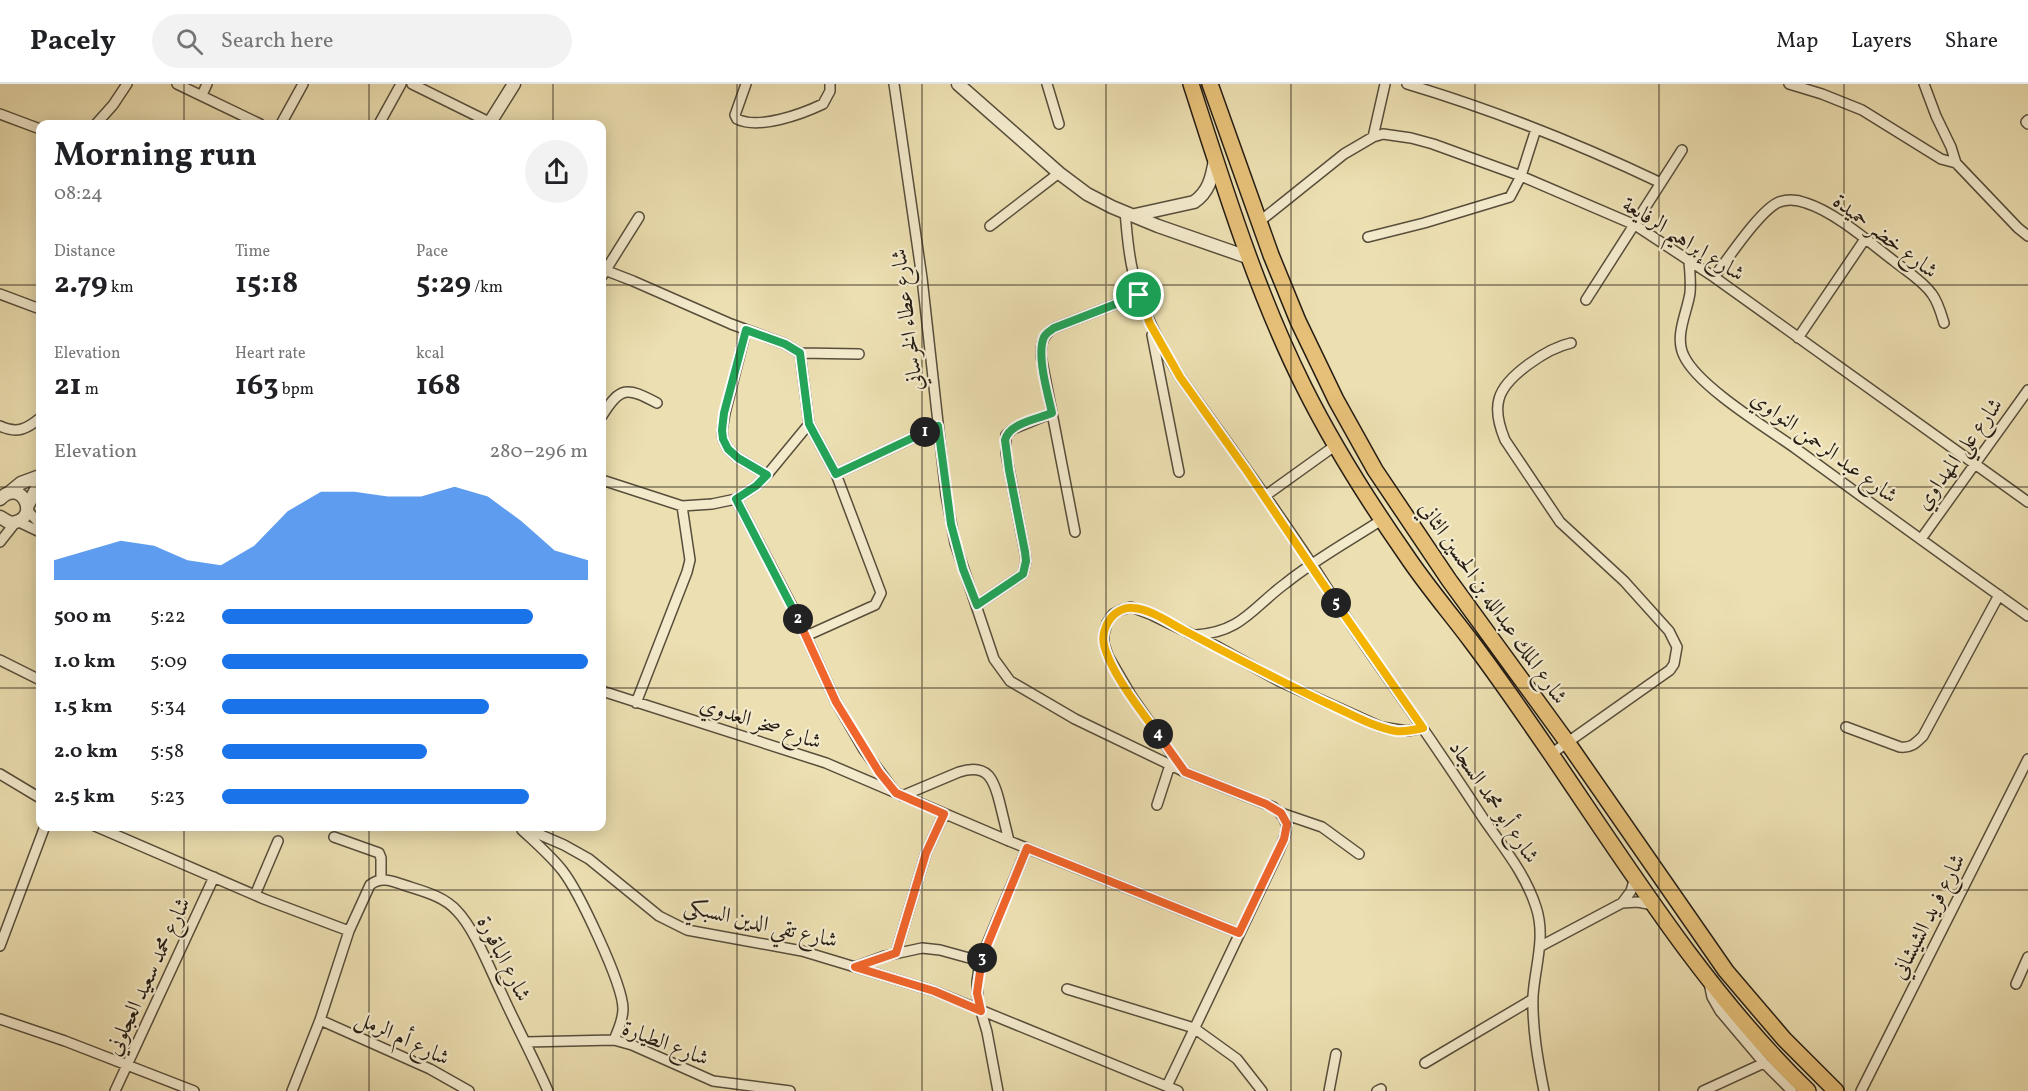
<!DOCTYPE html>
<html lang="en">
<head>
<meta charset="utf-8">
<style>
  body { margin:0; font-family:Vollkorn,Amiri,serif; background:#f2f2f2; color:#202124; height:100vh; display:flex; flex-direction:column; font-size:22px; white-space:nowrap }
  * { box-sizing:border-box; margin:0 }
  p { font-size:20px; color:#757577 }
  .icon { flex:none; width:33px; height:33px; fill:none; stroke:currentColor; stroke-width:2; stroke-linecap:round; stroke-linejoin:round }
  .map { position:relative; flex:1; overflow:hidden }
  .side { position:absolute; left:36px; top:36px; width:570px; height:711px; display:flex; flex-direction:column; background:#fff; border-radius:12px; box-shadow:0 3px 15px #0003 }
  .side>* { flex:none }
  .pin { position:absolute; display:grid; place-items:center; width:51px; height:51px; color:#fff; margin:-26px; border:3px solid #fff; border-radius:50%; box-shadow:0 2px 6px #0007 }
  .km { position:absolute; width:30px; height:30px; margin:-15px; border-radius:50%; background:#222; color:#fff; font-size:16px; line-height:30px; text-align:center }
  .round { display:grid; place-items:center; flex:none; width:63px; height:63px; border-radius:32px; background:#f2f2f2 }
  .summary { display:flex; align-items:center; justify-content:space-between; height:102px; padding:0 18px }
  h1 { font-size:33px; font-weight:700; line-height:45px }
  .metrics { display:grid; grid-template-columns:repeat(3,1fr); gap:9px; height:102px; padding:6px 18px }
  .metrics div { display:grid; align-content:center }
  .metrics b { font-size:30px; font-weight:700 }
  .metrics small { font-size:16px; font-weight:400 }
  .metrics p { font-size:16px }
  .chart { height:168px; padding:12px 18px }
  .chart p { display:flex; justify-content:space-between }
  .chart svg { width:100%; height:108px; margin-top:6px; fill:#1a73e8; opacity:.7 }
  ul { padding:0 18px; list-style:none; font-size:20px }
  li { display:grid; grid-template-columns:96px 72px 1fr; align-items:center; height:45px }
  li i { height:15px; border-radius:8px; background:#1a73e8 }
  header { display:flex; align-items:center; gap:36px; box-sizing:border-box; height:84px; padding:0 30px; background:#fff; border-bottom:2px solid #e0e0e0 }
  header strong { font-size:28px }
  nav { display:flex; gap:33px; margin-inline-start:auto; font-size:21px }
  .search { width:420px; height:54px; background:#f2f2f2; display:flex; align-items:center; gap:15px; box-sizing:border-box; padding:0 21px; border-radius:33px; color:#757577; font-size:22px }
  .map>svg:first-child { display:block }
</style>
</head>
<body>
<header>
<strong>Pacely</strong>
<div class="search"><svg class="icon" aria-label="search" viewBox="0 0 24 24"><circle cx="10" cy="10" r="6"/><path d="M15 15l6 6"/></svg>Search here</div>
<nav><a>Map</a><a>Layers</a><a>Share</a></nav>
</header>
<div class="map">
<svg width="2028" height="1007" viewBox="0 0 2028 1007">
  <rect width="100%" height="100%" fill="#ecdfb1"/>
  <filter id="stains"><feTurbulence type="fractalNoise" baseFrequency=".00333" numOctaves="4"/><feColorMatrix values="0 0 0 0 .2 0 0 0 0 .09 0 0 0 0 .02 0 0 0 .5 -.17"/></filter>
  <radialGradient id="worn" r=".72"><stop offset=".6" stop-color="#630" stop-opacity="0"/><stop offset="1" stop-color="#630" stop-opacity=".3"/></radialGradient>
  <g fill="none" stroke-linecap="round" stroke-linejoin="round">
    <g stroke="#574e3b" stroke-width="12">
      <path id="minor" d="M177 0 260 40
        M412 0 491 39
        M746 0 735 31 737 35C759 46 802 30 823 20L830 7V0
        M894 0 922 194 946 411 955 459 994 575 1010 597 1075 635 1185 688 1273 723C1293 738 1287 748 1278 769L1167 1002
        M1047 0 1059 40
        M1407 0C1494 26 1579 60 1661 99
        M1789 0 1822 10 1862 26 1941 75 1956 79
        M1924 0 1936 32 1951 63 1956 79 2018 144 2028 152
        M202 11 207 0
        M0 30 40 45
        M2028 36 2026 38 2028 40
        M96 40 113 21 127 0
        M281 40 303 0
        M379 40 401 0
        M1373 53 1385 0
        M1125 128C1127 148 1128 168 1133 188 1141 226 1160 260 1180 293 1225 355 1271 418 1313 482 1334 515 1355 548 1378 580 1414 631 1449 682 1483 734 1503 763 1525 789 1536 823 1546 853 1535 882 1533 912 1532 944 1538 977 1544 1007
        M1259 138 1344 70 1373 53 1383 50 1411 54 1433 60 1521 92 1635 141 1714 193 2028 418
        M990 142 1059 89
        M1368 153 1424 139 1510 113 1521 92 1536 45
        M1689 178C1690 189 1691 198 1690 209 1687 229 1674 252 1684 272 1698 302 1765 343 1795 364 1872 420 1950 477 2028 532
        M602 185 633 197 731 240 785 260 800 269 809 340 836 390 881 509 875 521 806 552
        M602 192 639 133
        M1714 193C1728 175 1760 126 1779 118 1788 115 1798 116 1806 119 1835 128 1869 158 1894 177 1906 187 1922 196 1932 210 1938 218 1941 229 1944 239
        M0 210 40 225
        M1586 216 1682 66
        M746 246 725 329 722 346 723 355 728 365 738 374 767 391
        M1152 251 1179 388
        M1798 254 1865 155
        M800 269 859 270
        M602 332C620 302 627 303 657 319
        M0 342C17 350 27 345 40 334
        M836 390 938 342
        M602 396 682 422 712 420 736 415 756 402 767 391 809 340
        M1265 412 1336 361
        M736 415 795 528 836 618 864 666 895 708
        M27 426 40 440
        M19 438 40 448
        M1075 448 1041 272C1041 259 1043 251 1054 244L1139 211
        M1921 455 2028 306
        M0 458 15 439
        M977 521 1023 490 1026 477 1025 469 1006 369V351L1013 345 1052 329
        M1196 551C1242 548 1253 523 1286 499 1316 475 1351 456 1383 435
        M0 576 40 596
        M602 607 826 679 1009 757 1239 849
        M636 619 687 488 690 476 682 422
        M1846 643 1900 663C1911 664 1915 660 1923 652L1999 511
        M1551 670 1670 586 1674 580 1677 563 1669 547 1624 497 1560 438 1505 356C1500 344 1495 329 1499 315 1505 292 1548 264 1571 259
        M1183 686 1132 613 1108 572 1104 560V550L1107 539 1113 530 1121 526 1131 523 1152 531 1218 563 1279 597 1381 643 1407 647 1423 644
        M0 690 40 714
        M902 712 959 688C988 679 994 695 1000 720 1003 732 1006 745 1009 757
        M1157 721 1170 681
        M1281 729 1322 743 1359 770
        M95 742 264 815 349 847
        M520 742 564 761 589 775 659 832 687 846 802 867 855 883 885 872 922 864 940 866 980 877
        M522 746C536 759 550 771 562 786 578 806 623 900 623 925 623 936 618 946 614 956
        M334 753 379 769 381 774V795
        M255 811 278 757
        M1622 819 1631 807 1635 793
        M0 862 45 742
        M1541 862 1622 819 1638 818 1653 821
        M896 869 926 769 944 730
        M855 883 934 907 1178 1007
        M1709 899 1712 913 1720 927 1764 979 1792 1007
        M2016 900 2028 873
        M1067 905 1194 944 1237 975 1262 1007
        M0 935 65 957 194 1007
        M320 936 430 985 469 1007
        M526 958 614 956 632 961 713 997 790 1007
        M1425 979 1533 915
        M115 1007 214 793
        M292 1007 320 936 349 847 370 801C381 792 392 797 404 801 422 807 444 812 457 827 474 844 490 885 501 908 516 941 533 973 548 1007
        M998 1007 987 948 978 917 977 898 980 877 1027 764
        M1329 1007 1336 970
        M1377 1007 1381 1005
        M1703 1007 1764 979
        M1861 1007 2028 675"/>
    </g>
    <g stroke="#574e3b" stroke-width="15">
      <path id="tertiary" d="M958 0 1059 89 1087 110 1112 123 1158 142 1250 174
        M489 40 514 0
        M1135 131 1194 118C1209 108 1212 93 1215 76
        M10 408 21 399 40 392
        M0 415C22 392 43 437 10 439L0 433
        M27 423 40 398"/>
    </g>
    <g stroke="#251d14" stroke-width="18">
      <path id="trunk" d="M1191 0C1224 102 1256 207 1304 303 1333 361 1369 418 1406 471 1426 501 1450 529 1471 557 1499 594 1525 632 1551 670 1630 786 1706 908 1808 1007
        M1210 0 1271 171 1298 237 1336 316 1375 386 1449 496 1567 658 1726 887 1784 955 1836 1007"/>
    </g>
    <use href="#minor" stroke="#f3eacc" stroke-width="9"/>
    <use href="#tertiary" stroke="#f3eacc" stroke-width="12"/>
    <use href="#trunk" stroke="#e6c078" stroke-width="15"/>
  </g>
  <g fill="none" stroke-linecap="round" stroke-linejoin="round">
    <g stroke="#fff" stroke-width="12">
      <path id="split-1" d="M925 348 938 342 951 440 963 485 977 521 1023 490 1026 477 1025 468 1009 386 1005 356C1009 339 1038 335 1052 329 1048 310 1036 271 1044 253 1046 249 1050 247 1054 244L1139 211"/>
    </g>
    <g stroke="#fff" stroke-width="12">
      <path id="split-2" d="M798 535 736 415 756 402 767 391 738 374 728 365 723 355 722 346 724 329 746 246 785 260 800 269 809 340 836 390 925 348"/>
    </g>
    <g stroke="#fff" stroke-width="12">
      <path id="split-3" d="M798 535 836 618 879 688 896 709 944 730 926 769 896 869 855 883 934 907 981 927 977 909 982 874"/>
    </g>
    <g stroke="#fff" stroke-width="12">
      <path id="split-4" d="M982 874 1027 764 1239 849 1284 755 1287 740 1281 729 1266 720 1185 688 1158 650"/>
    </g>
    <g stroke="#fff" stroke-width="12">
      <path id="split-5" d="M1158 650C1141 627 1111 589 1104 561 1102 552 1105 542 1110 535 1115 528 1124 523 1133 524 1151 525 1171 540 1187 548 1235 573 1283 599 1333 622 1353 631 1374 643 1396 647 1405 648 1414 646 1423 644L1336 519"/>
    </g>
    <g stroke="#fff" stroke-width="12">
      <path id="split-6" d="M1139 211 1150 240 1180 293 1247 387 1336 519"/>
    </g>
    <use href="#split-1" stroke="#22a559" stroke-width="8"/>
    <use href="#split-2" stroke="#22a559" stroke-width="8"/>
    <use href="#split-3" stroke="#f0652b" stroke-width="8"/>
    <use href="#split-4" stroke="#f0652b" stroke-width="8"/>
    <use href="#split-5" stroke="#f5b400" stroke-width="8"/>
    <use href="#split-6" stroke="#f5b400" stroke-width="8"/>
  </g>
  <path fill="none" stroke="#251d14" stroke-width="1.5" stroke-opacity="0.55" d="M184 0V40M369 0V40M553 0V40M737 0V1007M922 0V1007M1106 0V1007M1291 0V1007M1475 0V1007M1659 0V1007M1844 0V1007M0 201H40M602 201H2028M0 403H40M602 403H2028M0 604H40M602 604H2028M184 742V1007M369 742V1007M553 742V1007M0 806H2028"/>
  <g text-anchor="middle" stroke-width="4.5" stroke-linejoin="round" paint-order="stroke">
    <g font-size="22" fill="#251d14" stroke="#f3eacc">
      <text transform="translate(1886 151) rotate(37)" y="8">شارع خضر حميدة</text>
      <text transform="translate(1684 154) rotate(32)" y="8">شارع إبراهيم الرفايعة</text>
      <text transform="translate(906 236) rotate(-97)" y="8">شارع عطاء الخرساني</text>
      <text transform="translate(1825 362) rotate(36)" y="8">شارع عبد الرحمن النواوي</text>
      <text transform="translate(1958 369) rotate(-54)" y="8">شارع علي المهداوي</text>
      <text transform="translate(1494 518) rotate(55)" y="8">شارع الملك عبدالله بن الحسين الثاني</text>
      <text transform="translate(761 638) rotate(18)" y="8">شارع صخر العدوي</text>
      <text transform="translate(1495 717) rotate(56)" y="8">شارع أبو محمد السجاد</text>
      <text transform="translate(1927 832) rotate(-63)" y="8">شارع فريد الشيشاني</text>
      <text transform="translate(761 838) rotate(13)" y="8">شارع تقي الدين السبكي</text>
      <text transform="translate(505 874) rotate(63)" y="8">شارع الباقورة</text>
      <text transform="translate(147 892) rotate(-65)" y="8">شارع محمد سعيد العجلوني</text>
      <text transform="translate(403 953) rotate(25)" y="8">شارع أم الرمل</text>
      <text transform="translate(666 958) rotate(21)" y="8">شارع الطيارة</text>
    </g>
  </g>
  <rect width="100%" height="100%" filter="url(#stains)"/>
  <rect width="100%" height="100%" fill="url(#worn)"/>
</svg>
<div class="pin" style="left:1139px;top:211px;background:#1e9e55"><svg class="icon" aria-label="arrive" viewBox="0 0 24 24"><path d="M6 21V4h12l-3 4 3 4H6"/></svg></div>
<b class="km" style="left:925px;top:348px">1</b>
<b class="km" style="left:798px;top:535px">2</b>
<b class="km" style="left:982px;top:874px">3</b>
<b class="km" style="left:1158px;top:650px">4</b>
<b class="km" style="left:1336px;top:519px">5</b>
<section class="side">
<div class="summary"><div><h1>Morning run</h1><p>08:24</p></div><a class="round"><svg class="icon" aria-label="share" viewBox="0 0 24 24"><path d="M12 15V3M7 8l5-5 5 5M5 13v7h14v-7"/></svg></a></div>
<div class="metrics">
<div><p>Distance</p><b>2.79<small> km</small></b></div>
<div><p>Time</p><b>15:18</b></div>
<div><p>Pace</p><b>5:29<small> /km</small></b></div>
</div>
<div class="metrics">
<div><p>Elevation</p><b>21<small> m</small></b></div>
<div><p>Heart rate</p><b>163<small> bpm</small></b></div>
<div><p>kcal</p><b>168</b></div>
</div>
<div class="chart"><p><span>Elevation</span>280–296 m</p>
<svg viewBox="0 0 160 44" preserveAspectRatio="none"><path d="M0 44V36L10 32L20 28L30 30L40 36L50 38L60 30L70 16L80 8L90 8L100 10L110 10L120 6L130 10L140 20L150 32L160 36V44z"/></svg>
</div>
<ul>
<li><b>500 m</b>5:22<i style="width:85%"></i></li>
<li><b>1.0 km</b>5:09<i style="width:100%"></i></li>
<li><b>1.5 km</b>5:34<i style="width:73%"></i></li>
<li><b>2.0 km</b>5:58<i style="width:56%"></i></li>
<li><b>2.5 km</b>5:23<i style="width:84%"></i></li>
</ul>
</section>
</div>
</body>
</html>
